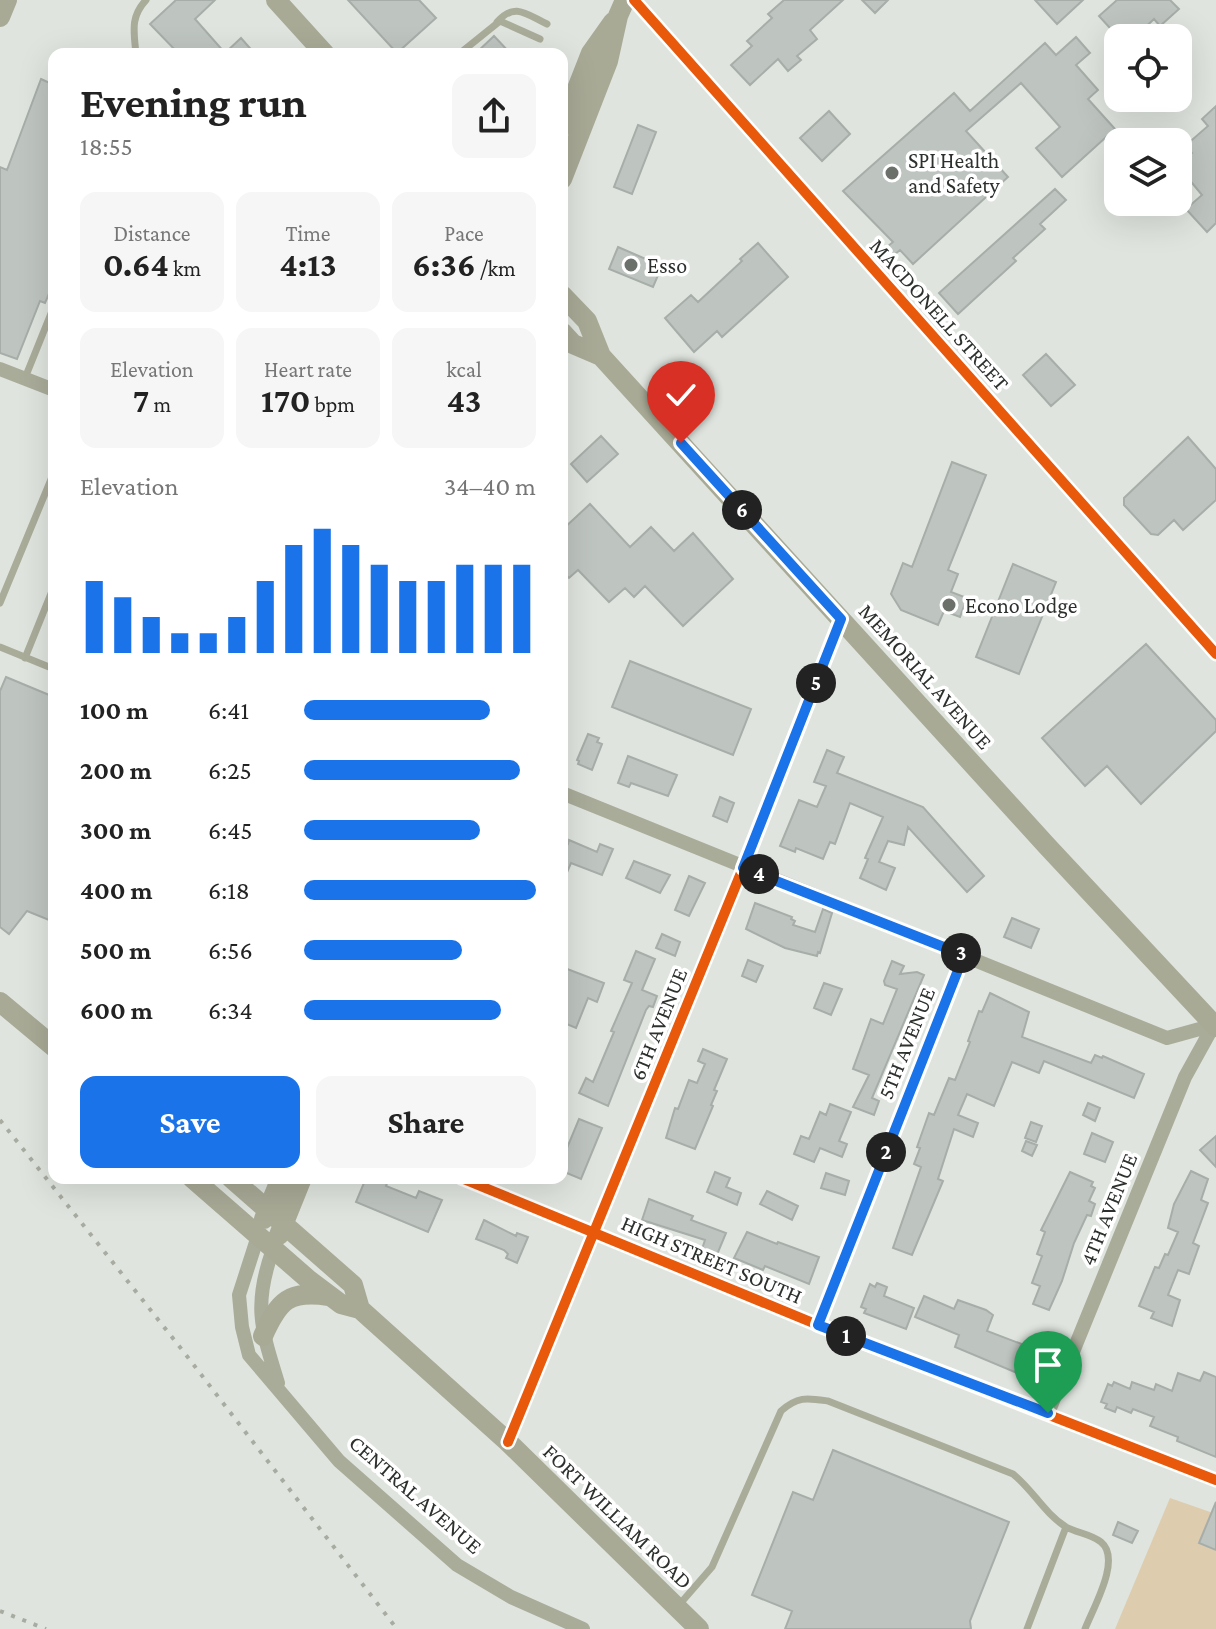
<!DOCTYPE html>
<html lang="en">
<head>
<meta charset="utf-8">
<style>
  body { margin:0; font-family:"Crimson Pro",serif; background:#f6f6f6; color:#222; height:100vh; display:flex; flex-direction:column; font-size:30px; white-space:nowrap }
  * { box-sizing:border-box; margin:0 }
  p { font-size:26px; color:#767676 }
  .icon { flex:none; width:44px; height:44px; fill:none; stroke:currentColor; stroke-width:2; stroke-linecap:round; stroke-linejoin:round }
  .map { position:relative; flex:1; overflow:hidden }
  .drawer { position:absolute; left:48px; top:48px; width:520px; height:1136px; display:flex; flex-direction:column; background:#fff; border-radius:16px; box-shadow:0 8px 32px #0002 }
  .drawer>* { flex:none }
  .controls { position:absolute; left:1104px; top:24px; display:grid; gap:16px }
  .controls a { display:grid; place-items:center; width:88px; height:88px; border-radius:16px; background:#fff; box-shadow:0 8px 32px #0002; font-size:40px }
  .pin { position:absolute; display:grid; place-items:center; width:68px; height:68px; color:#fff; margin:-82px -34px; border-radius:50% 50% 50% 0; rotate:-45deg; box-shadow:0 0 8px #0007 }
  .pin .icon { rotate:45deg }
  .km { position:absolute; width:40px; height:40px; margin:-20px; border-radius:50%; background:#222; color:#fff; font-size:22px; line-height:40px; text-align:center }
  .round { display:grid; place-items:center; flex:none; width:84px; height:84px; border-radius:16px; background:#f6f6f6 }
  .headline { display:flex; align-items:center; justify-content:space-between; height:136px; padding:0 32px }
  h1 { font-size:44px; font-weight:700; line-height:60px }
  .figures { display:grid; grid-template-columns:repeat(3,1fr); gap:12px; height:136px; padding:8px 32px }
  .figures div { display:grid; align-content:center; border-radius:16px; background:#f6f6f6; text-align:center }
  .figures b { font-size:34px; font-weight:700 }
  .figures small { font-size:22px; font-weight:400 }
  .figures p { font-size:22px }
  .chart { height:224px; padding:16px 32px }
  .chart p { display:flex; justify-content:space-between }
  .chart svg { width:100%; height:144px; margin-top:8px; stroke:#1a73e8; stroke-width:6 }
  .primary-button { display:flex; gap:16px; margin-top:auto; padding:16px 32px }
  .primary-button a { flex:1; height:92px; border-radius:16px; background:#1a73e8; color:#fff; font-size:32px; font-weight:700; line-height:92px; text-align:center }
  .primary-button a+a { background:#f6f6f6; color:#222 }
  ul { padding:0 32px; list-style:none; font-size:26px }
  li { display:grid; grid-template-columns:128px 96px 1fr; align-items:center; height:60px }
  li i { height:20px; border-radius:10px; background:#1a73e8 }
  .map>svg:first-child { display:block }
</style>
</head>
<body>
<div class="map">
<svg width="1216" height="1629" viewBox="0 0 1216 1629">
  <rect width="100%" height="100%" fill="#dfe5de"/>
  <path fill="#deccae" d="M1170 1498 1216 1514V1629H1115Z"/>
  <path fill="#bec4c0" stroke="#a7ada9" stroke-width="2" d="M176 0H215L195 19 225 53 241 38 255 54H179L150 24Z
    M348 0H419L436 18 397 53Z
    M784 0H843L810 30 817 39 797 56 801 60 788 71 778 59 750 85 731 65 752 46 747 41 772 18 768 14Z
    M862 0H888L875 13Z
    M1035 0H1083L1057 24Z
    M1117 0H1170L1179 9 1160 26 1154 19 1134 38H1119L1099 16Z
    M494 36 511 54H475Z
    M1076 37 1090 53 1076 65 1098 90 1088 99 1115 129 1062 177 1036 148 1060 127 1021 83 966 131 1008 177 913 264 900 250 894 255 887 247 893 242 843 191 954 93 970 111 1045 43 1056 55Z
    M41 79 54 85V267L50 277 54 278V282L45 303 40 301 17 359 0 353V167L7 170Z
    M1216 106V223L1207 232 1186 209 1202 195 1178 166 1192 153 1185 146 1208 126 1202 119Z
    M829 111 850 134 822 161 800 138Z
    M638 125 656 132 632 194 614 187Z
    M1055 189 1066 200 1040 224 1045 229 1013 258 1016 261 958 314 939 293Z
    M758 243 788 277 722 337 717 331 694 352 665 318 691 295 698 302 742 261 740 259Z
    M618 247 662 266 653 287 609 269Z
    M1046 354 1075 385 1051 406 1023 375Z
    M601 436 618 454 587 482 571 464Z
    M1188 437 1216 469V500L1183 530 1174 520 1158 535 1151 534 1124 505V498Z
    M952 462 986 475 948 570 958 574 951 592 967 598 960 617 944 611 938 625 901 610 891 594 903 563 912 567Z
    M590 504 630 547 651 527 674 551 693 533 733 579 683 626 645 586 634 597 625 588 609 602 578 570 569 578 562 571V530Z
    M1013 564 1056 582 1019 674 976 657Z
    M1146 644 1216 720V731L1141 804 1107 766 1085 786 1042 738Z
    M630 661 751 709 733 755 612 707Z
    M6 677 54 697V922L27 911 9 934 0 927V691Z
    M588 734 599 738 597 742 602 744 592 770 578 764 579 761 577 760Z
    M827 750 844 757 837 773 923 807 984 876 967 892 908 827 904 845 888 841 879 862 895 868 886 890 860 878 868 859 865 858 883 817 850 803 835 844 830 842 823 859 796 848 795 852 780 846 799 800 817 807 826 786 814 782Z
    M628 756 677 775 668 796 631 783 629 787 618 783Z
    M720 797 734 803 727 822 713 816Z
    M569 840 597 852 600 844 613 849 602 875 571 863 562 884V842L568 844Z
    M634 861 670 875 660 893 626 878Z
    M689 876 705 883 689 916 675 910Z
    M755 903 792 917 791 919 795 921 793 925 815 932 823 909 832 913 820 953 818 952 817 956 785 948 746 929Z
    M1012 918 1039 929 1031 948 1004 937Z
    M662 934 680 942 675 956 656 948Z
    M636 951 655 959 642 990 657 996 653 1007 649 1006 646 1010 608 1106 579 1093 586 1078 593 1082 614 1032 611 1031 632 983 624 980Z
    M748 960 763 966 756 982 742 976Z
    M892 961 904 966 900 974 917 972 924 975 872 1098 879 1101 874 1115 853 1107 869 1075 853 1069 871 1019 883 1024 897 989 885 985 884 981Z
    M562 967 604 983 597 1002 588 998 576 1028 562 1022Z
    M824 983 842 989 831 1015 814 1008Z
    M990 993 1029 1012 1022 1037 1091 1063 1095 1055 1102 1058 1103 1056 1144 1074 1134 1098 1044 1061 1039 1073 1012 1062 994 1106 967 1094 958 1115 978 1123 973 1137 954 1129 938 1179 943 1181 912 1255 893 1248 921 1167 914 1164 920 1148 917 1147 929 1113 934 1115 949 1078 955 1080 970 1042 968 1041 979 1011 982 1012Z
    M703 1049 727 1059 714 1090 717 1091 711 1105 713 1106 695 1149 666 1138 675 1108 678 1109 689 1080 697 1083 705 1064 698 1061Z
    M1088 1103 1100 1108 1095 1121 1083 1115Z
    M830 1104 851 1112 839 1141 847 1144 842 1157 820 1148 814 1162 794 1154 801 1136 809 1139 820 1112 826 1115Z
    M579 1119 602 1128 581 1179 562 1171V1160Z
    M1031 1122 1042 1126 1036 1142 1025 1138Z
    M1092 1133 1113 1142 1105 1162 1084 1154Z
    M1216 1136V1167L1200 1150Z
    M1026 1141 1037 1145 1032 1156 1022 1151Z
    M1191 1171 1208 1179 1201 1200 1208 1203 1193 1243 1199 1246 1189 1274 1178 1270 1168 1295 1180 1300 1172 1326 1151 1318 1154 1312 1139 1306 1155 1267 1159 1268 1165 1254 1168 1255 1178 1232 1168 1228 1174 1204Z
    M715 1172 730 1178 726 1187 741 1193 737 1205 707 1192Z
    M1070 1172 1093 1182 1091 1186 1095 1188 1089 1201 1095 1204 1091 1216 1087 1215 1074 1243 1062 1281 1049 1310 1033 1304 1040 1286 1032 1283 1042 1256 1037 1254 1045 1232 1041 1230Z
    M826 1173 849 1181 845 1195 821 1188Z
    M366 1178H389L386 1186 416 1198 419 1191 442 1200 428 1232 356 1202Z
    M767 1191 798 1206 792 1220 760 1204Z
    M649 1199 693 1216 691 1220 726 1233 716 1257 701 1252 705 1240 642 1220Z
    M484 1220 516 1236 517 1233 528 1237 517 1263 506 1258 508 1254 504 1250 476 1239Z
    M747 1232 777 1244 778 1242 819 1257 809 1284 765 1266 763 1270 734 1258Z
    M877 1283 887 1287 884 1296 914 1308 906 1329 864 1313 866 1309 861 1307 870 1284 875 1287Z
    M924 1296 954 1309 958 1300 986 1310 993 1315 987 1331 1040 1351 1029 1378 955 1347 959 1335 915 1317Z
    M1204 1372 1216 1377V1457L1177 1441 1178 1437 1150 1426 1154 1417 1133 1409 1131 1413 1117 1407 1115 1412 1105 1408 1107 1404 1101 1402 1108 1384 1112 1386 1114 1382 1130 1389 1132 1382 1154 1390 1156 1384 1172 1391 1178 1373 1200 1381Z
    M833 1450 1009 1522 970 1621 971 1629H785L792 1611 752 1595 793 1492 813 1500Z
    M1216 1502V1550L1199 1543Z
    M1118 1522 1138 1531 1132 1543 1113 1535Z"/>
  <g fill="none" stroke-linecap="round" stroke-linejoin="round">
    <path stroke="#aaac9a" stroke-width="7" d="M497 22C515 2 526 14 547 24
      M136 54C134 32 130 17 146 0
      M459 54 500 21 540 39
      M25 378 54 306
      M0 603 54 472
      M0 647 54 669
      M25 658 54 586
      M679 1605 712 1567 781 1411C798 1396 807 1398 828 1401L1013 1474C1033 1490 1044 1513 1066 1527 1077 1533 1091 1534 1101 1542 1122 1559 1093 1608 1085 1629
      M1027 1629 1066 1527"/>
    <path stroke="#aaac9a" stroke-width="14" d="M634 0 1216 654
      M0 369 54 390
      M562 793 1167 1038 1214 1025
      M461 1178 818 1325 1216 1480
      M258 1236 239 1295 242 1327 249 1355 339 1461 457 1565 511 1597 583 1629
      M273 1249C253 1305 261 1328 278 1383
      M818 1325 964 955
      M1048 1413 1185 1077 1216 1021
      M508 1442 743 868 841 619"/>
    <path stroke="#a8aa96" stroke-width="20" d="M276 0 325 54
      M0 17 7 0
      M562 127 591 53 613 22
      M562 179 608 61 618 16 625 0
      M562 295 587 321 601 356 1047 846 1216 1027
      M562 332 573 344 601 356
      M0 1002 54 1047
      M192 1178 309 1280 341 1304 360 1309 508 1442 699 1629
      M231 1178 353 1285 360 1309
      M264 1219 281 1178
      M279 1235 302 1178
      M263 1336C279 1300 289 1290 329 1296"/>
    <path stroke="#a8aba0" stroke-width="4" stroke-dasharray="4 8" stroke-linecap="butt" d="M0 1120 183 1351 397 1629
      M0 1611 46 1629"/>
    <g stroke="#fff" stroke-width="15">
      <path id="cycleway" d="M634 0 1216 654
        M461 1178 818 1325 1216 1480
        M508 1442 743 868 841 619"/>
    </g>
    <use href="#cycleway" stroke="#e8590c" stroke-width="10"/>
  </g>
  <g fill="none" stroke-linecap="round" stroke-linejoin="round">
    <g stroke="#fff" stroke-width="16">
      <path id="route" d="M681 443 841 619 743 868 964 955 818 1325 1048 1413"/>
    </g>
    <use href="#route" stroke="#1a73e8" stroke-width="10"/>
  </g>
  <g fill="#6b706b" stroke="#fff" stroke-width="3">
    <circle cx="892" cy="173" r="8"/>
    <circle cx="631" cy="265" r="8"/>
    <circle cx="949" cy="605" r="8"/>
  </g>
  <g text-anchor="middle" stroke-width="7" stroke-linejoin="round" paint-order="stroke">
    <g font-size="22" fill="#2d312d" stroke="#fff" text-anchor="start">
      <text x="908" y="168">SPI Health<tspan x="908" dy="25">and Safety</tspan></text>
      <text x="647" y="273">Esso</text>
      <text x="965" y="613">Econo Lodge</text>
    </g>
    <g font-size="22" fill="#2d312d" stroke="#fff">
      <text transform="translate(940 314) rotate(48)" y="8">MACDONELL STREET</text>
      <text transform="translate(926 676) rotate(48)" y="8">MEMORIAL AVENUE</text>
      <text transform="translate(658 1024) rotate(-68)" y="8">6TH AVENUE</text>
      <text transform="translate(906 1043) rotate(-68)" y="8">5TH AVENUE</text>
      <text transform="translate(1108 1209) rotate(-68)" y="8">4TH AVENUE</text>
      <text transform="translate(712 1259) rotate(23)" y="8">HIGH STREET SOUTH</text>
      <text transform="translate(416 1494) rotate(41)" y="8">CENTRAL AVENUE</text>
      <text transform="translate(618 1516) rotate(44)" y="8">FORT WILLIAM ROAD</text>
    </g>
  </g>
</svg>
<div class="controls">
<a><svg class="icon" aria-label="locate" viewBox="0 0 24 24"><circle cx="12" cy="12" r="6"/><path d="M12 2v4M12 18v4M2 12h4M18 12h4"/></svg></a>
<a><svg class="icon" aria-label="layers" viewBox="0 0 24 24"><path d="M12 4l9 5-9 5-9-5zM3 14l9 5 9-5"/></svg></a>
</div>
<div class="pin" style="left:1048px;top:1413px;background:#1e9e55"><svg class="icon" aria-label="arrive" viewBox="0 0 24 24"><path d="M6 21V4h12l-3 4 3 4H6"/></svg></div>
<div class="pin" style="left:681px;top:443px;background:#d93025"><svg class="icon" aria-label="check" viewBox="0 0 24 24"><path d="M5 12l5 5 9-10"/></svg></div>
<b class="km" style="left:846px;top:1336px">1</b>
<b class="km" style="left:886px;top:1152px">2</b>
<b class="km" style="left:961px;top:953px">3</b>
<b class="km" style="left:759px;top:874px">4</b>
<b class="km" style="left:816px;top:683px">5</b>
<b class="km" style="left:742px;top:510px">6</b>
<section class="drawer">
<div class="headline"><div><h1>Evening run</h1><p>18:55</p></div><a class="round"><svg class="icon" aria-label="share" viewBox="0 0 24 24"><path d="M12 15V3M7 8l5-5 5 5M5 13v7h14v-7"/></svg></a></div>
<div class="figures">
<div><p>Distance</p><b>0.64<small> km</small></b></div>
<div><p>Time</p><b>4:13</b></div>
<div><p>Pace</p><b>6:36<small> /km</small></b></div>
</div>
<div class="figures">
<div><p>Elevation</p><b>7<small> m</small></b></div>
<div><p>Heart rate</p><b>170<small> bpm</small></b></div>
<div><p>kcal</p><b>43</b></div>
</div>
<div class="chart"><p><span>Elevation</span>34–40 m</p>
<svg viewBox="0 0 160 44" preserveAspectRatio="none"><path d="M5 44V22M15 44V27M25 44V33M35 44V38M45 44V38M55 44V33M65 44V22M75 44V11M85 44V6M95 44V11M105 44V17M115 44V22M125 44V22M135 44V17M145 44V17M155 44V17"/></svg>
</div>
<ul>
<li><b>100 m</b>6:41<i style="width:80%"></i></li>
<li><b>200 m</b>6:25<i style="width:93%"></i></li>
<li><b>300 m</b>6:45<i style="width:76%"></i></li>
<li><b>400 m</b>6:18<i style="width:100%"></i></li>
<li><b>500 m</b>6:56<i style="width:68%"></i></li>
<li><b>600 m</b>6:34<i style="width:85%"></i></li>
</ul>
<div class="primary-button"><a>Save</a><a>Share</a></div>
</section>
</div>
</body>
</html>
